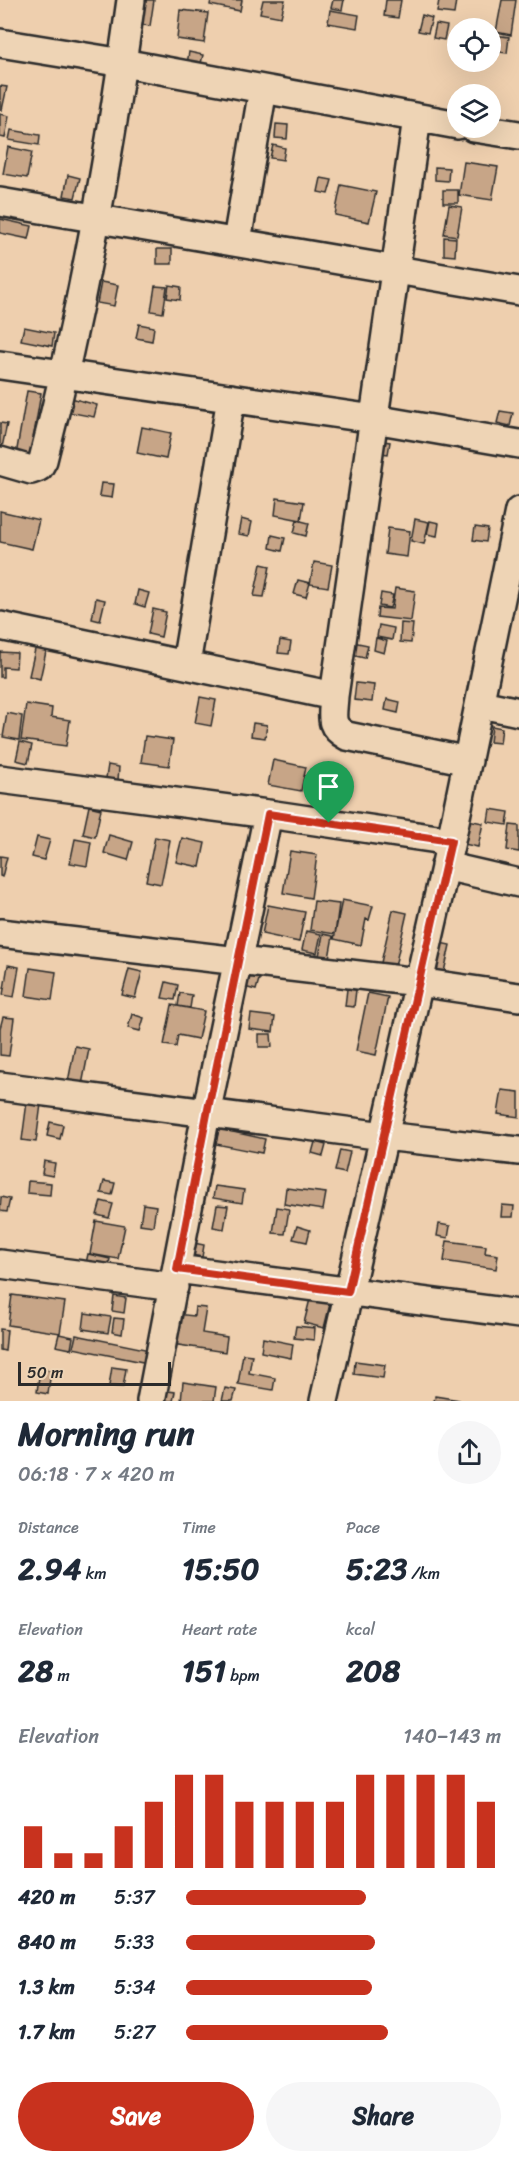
<!DOCTYPE html>
<html lang="en">
<head>
<meta charset="utf-8">
<style>
  body { margin:0; font-family:Sriracha,sans-serif; background:#f6f6f7; color:#1f2937; height:100vh; display:flex; flex-direction:column; font-size:22px; white-space:nowrap }
  * { box-sizing:border-box; margin:0 }
  p { font-size:20px; color:#747a83 }
  .icon { flex:none; width:33px; height:33px; fill:none; stroke:currentColor; stroke-width:2; stroke-linecap:round; stroke-linejoin:round }
  .map { position:relative; height:1401px; overflow:hidden }
  .panel { display:flex; flex-direction:column; background:#fff; flex:1 }
  .panel>* { flex:none }
  .buttons { position:absolute; left:447px; top:18px; display:grid; gap:12px }
  .buttons a { display:grid; place-items:center; width:54px; height:54px; border-radius:50%; background:#fff; box-shadow:0 6px 24px #0002; font-size:30px }
  .scale { position:absolute; left:18px; bottom:15px; width:153px; box-sizing:border-box; padding-left:6px; border:3px solid #2b2b2b; border-top:0; font-size:16px; line-height:21px; white-space:nowrap; color:#2b2b2b; -webkit-text-stroke:4px #eed4b5; paint-order:stroke }
  .pin { position:absolute; display:grid; place-items:center; width:51px; height:51px; color:#fff; margin:-62px -26px; border-radius:50% 50% 50% 0; rotate:-45deg; box-shadow:0 0 6px #0007 }
  .pin .icon { rotate:45deg }
  .round { display:grid; place-items:center; flex:none; width:63px; height:63px; border-radius:32px; background:#f6f6f7 }
  .summary { display:flex; align-items:center; justify-content:space-between; height:102px; padding:0 18px }
  h1 { font-size:33px; font-weight:700; line-height:45px }
  .metrics { display:grid; grid-template-columns:repeat(3,1fr); gap:9px; height:102px; padding:6px 18px }
  .metrics div { display:grid; align-content:center }
  .metrics b { font-size:30px; font-weight:700 }
  .metrics small { font-size:16px; font-weight:400 }
  .metrics p { font-size:16px }
  .chart { height:168px; padding:12px 18px }
  .chart p { display:flex; justify-content:space-between }
  .chart svg { width:100%; height:108px; margin-top:6px; stroke:#c8321e; stroke-width:6 }
  .primary-button { display:flex; gap:12px; margin-top:auto; padding:12px 18px }
  .primary-button a { flex:1; height:69px; border-radius:36px; background:#c8321e; color:#fff; font-size:24px; font-weight:700; line-height:69px; text-align:center }
  .primary-button a+a { background:#f6f6f7; color:#1f2937 }
  ul { padding:0 18px; list-style:none; font-size:20px }
  li { display:grid; grid-template-columns:96px 72px 1fr; align-items:center; height:45px }
  li i { height:15px; border-radius:8px; background:#c8321e }
  .map>svg:first-child { display:block }
</style>
</head>
<body>
<div class="map">
<svg width="519" height="1401" viewBox="0 0 519 1401">
  <rect width="100%" height="100%" fill="#eecfae"/>
  <filter id="ink" filterUnits="userSpaceOnUse"><feTurbulence type="fractalNoise" baseFrequency=".0167" numOctaves="2"/><feDisplacementMap in="SourceGraphic" scale="12" xChannelSelector="R" yChannelSelector="G"/><feConvolveMatrix kernelMatrix="1 2 1 2 8 2 1 2 1" color-interpolation-filters="sRGB"/></filter>
  <g filter="url(#ink)">
    <path fill="#c7a587" stroke="#2b2b2b" stroke-width="1.5" d="M140 0H154L150 26 136 24Z
      M211 0H242L240 11 210 5Z
      M263 0H285L281 17 260 13Z
      M333 0H344L342 10 331 8Z
      M386 0H401L398 18 384 16Z
      M439 0H456L454 14 437 12Z
      M502 0H516L511 35 496 32Z
      M180 10 208 13 204 43 177 39Z
      M330 10 359 15 357 28 328 23Z
      M422 15 432 18 428 33 418 31Z
      M436 24 447 26 444 40 433 38Z
      M494 35 509 37 507 53 492 51Z
      M189 52 203 55 200 67 187 64Z
      M0 86 7 87 2 110H0Z
      M0 114 9 116 5 138 0 137Z
      M276 124 288 125 287 139 275 138Z
      M11 130 40 135 39 145 9 140Z
      M273 145 285 148 283 160 270 158Z
      M8 147 32 152 27 178 3 174Z
      M464 162 498 167 492 200 459 195Z
      M435 167 449 168 448 181 435 180Z
      M68 175 80 178 75 198 64 196Z
      M321 178 332 180 328 194 318 192Z
      M341 185 376 192 369 222 335 215Z
      M443 190H458V203H443Z
      M449 205 462 207 457 236 444 234Z
      M0 219 32 226 29 239 0 233Z
      M444 237 456 238 455 256 444 255Z
      M157 249H172V264H157Z
      M101 282 118 285 114 306 97 303Z
      M169 285 181 287 180 300 167 298Z
      M155 286 167 287 163 313 151 311Z
      M139 324 154 327 152 341 136 338Z
      M24 327 54 333 52 346 21 340Z
      M27 391 41 393 30 458 16 455Z
      M71 398 97 405 94 417 68 412Z
      M500 411 513 413 510 426 497 423Z
      M0 423 7 424 1 452H0Z
      M142 427 171 433 166 459 137 453Z
      M375 440 390 442 388 454 374 452Z
      M101 483 114 484 112 498 99 496Z
      M277 498 304 502 301 520 275 515Z
      M0 511 39 520 32 549 0 542Z
      M241 519 252 522 249 536 238 534Z
      M415 519 429 522 424 544 411 541Z
      M297 520 309 523 306 536 294 533Z
      M430 521 439 523 437 536 427 534Z
      M475 527 488 529 486 542 473 540Z
      M388 528 410 531 407 557 385 554Z
      M272 535 285 538 282 551 270 548Z
      M314 562 332 565 328 587 310 584Z
      M261 564 270 566 264 597 254 596Z
      M298 580 310 583 306 597 294 594Z
      M395 588 415 591 411 621 377 617 378 608 392 609Z
      M138 590 149 593 145 607 135 604Z
      M381 593 393 595 390 608 379 606Z
      M96 598 105 600 100 621 92 619Z
      M153 609 166 612 161 637 148 634Z
      M401 623 413 624 411 643 400 642Z
      M379 625 394 628 392 640 377 637Z
      M376 638 387 641 384 653 374 650Z
      M280 640 291 642 289 654 278 653Z
      M353 642 368 645 365 658 351 655Z
      M36 645 47 647 40 679 29 676Z
      M0 652 17 653 16 668 3 667V677H0Z
      M356 683 374 685 372 702 354 700Z
      M200 697 216 700 211 726 195 723Z
      M387 699 400 702 398 713 385 710Z
      M26 704 52 708 51 717 70 720 66 746 21 740Z
      M7 713 22 716 19 740 3 737Z
      M253 723 267 725 265 738 251 736Z
      M492 726 502 728 500 743 490 742Z
      M145 736 173 740 169 766 141 762Z
      M20 742 32 745 28 763 16 760Z
      M273 760 306 767 301 791 268 785Z
      M108 765 119 767 118 780 106 778Z
      M89 806 101 809 95 837 83 834Z
      M490 809 509 812 507 825 488 822Z
      M468 820 483 823 478 847 464 844Z
      M510 825 519 826V852L507 850Z
      M109 835 133 842 128 860 104 853Z
      M37 837 50 840 44 860 32 857Z
      M155 837 170 840 161 884 146 881Z
      M182 838 205 843 200 867 176 862Z
      M75 839 91 842 87 866 70 863Z
      M290 851 317 855 311 898 283 893Z
      M0 856 7 857 2 877 0 876Z
      M342 900 373 906 369 920 366 919 361 945 334 939Z
      M314 901 339 904 335 934 310 930Z
      M268 905 305 912 299 942 262 934Z
      M393 910 407 913 394 971 380 967Z
      M306 931 321 934 317 953 302 950Z
      M323 934 333 936 329 958 319 956Z
      M440 943 450 945 444 972 434 970Z
      M8 965 19 967 14 997 3 995Z
      M30 968 56 972 52 1000 26 996Z
      M129 969 142 972 135 998 122 995Z
      M248 973 260 976 256 990 244 987Z
      M166 982 178 985 175 1000 162 998Z
      M347 989 356 990 354 1007 345 1006Z
      M180 993 192 995 190 1008 178 1006Z
      M368 993 388 997 376 1055 356 1051Z
      M172 1005 204 1011 198 1039 178 1035 176 1047 164 1045Z
      M132 1014 144 1018 140 1031 128 1028Z
      M251 1014 275 1017 273 1032 249 1029Z
      M3 1017 14 1018 9 1056 0 1055V1028Z
      M259 1034H271L272 1047H259Z
      M75 1046 89 1049 82 1085 68 1082Z
      M502 1090 519 1092V1117L498 1114Z
      M27 1102 41 1104 36 1142 22 1140Z
      M50 1122 63 1125 60 1139 47 1136Z
      M219 1129 265 1139 262 1153 216 1144Z
      M315 1142 326 1145 323 1156 312 1153Z
      M340 1150 350 1152 345 1173 335 1171Z
      M44 1161 55 1163 53 1176 42 1174Z
      M28 1181 51 1183 50 1195 27 1193Z
      M104 1181 115 1183 112 1195 101 1193Z
      M215 1186 244 1190 242 1203 213 1198Z
      M286 1188 326 1193 323 1210 284 1204Z
      M1 1197 10 1199 7 1212 0 1211Z
      M101 1201 113 1204 109 1218 97 1215Z
      M143 1204 156 1206 153 1226 140 1224Z
      M217 1205 228 1206 224 1229 213 1227Z
      M502 1205 514 1206 513 1217H501Z
      M277 1207 289 1209 285 1234 273 1233Z
      M96 1221 125 1226 118 1259 90 1254Z
      M439 1224 450 1226 448 1238 437 1236Z
      M297 1226 310 1230 307 1242 293 1239Z
      M447 1241 486 1246 485 1253 498 1255 496 1269 444 1261Z
      M194 1243 204 1245 202 1257 191 1255Z
      M88 1254 110 1259 107 1272 85 1268Z
      M12 1295 65 1302 60 1333 8 1325Z
      M114 1296 126 1298 124 1313 112 1311Z
      M310 1299 330 1304 324 1328 304 1323Z
      M195 1307 206 1308 202 1333 227 1337 225 1352 172 1344 176 1314 194 1316Z
      M85 1313 111 1317 108 1333 83 1329Z
      M114 1318 124 1319 122 1334 112 1332Z
      M296 1326 315 1328 314 1340 294 1338Z
      M0 1329 7 1330 5 1351 0 1350Z
      M59 1334 73 1337 71 1349 56 1346Z
      M76 1335 150 1350 148 1363 73 1348Z
      M263 1338 293 1344 291 1358 261 1352Z
      M243 1354 252 1355 249 1373 275 1378 273 1390 238 1384Z
      M355 1361 385 1365 383 1378 354 1374Z
      M112 1367 126 1369 123 1387 109 1386Z
      M40 1369 51 1370 48 1394 37 1392Z
      M183 1382 216 1387 214 1401H181Z
      M225 1388 236 1390 233 1401H222Z
      M161 1390 175 1392 173 1401H159Z
      M435 1396 459 1400V1401H434Z"/>
    <g fill="none" stroke-linecap="round" stroke-linejoin="round">
      <g stroke="#2b2b2b" stroke-width="32">
        <path id="minor" d="M0 43 123 63 458 125
          M417 118 334 696C333 716 328 726 347 736L468 761
          M474 128 519 135
          M0 202 519 291
          M237 241 263 89
          M0 365 374 419 519 444
          M0 461 31 470 39 467 43 460C82 309 110 154 131 0
          M0 626 334 696
          M186 664 231 398
          M481 704 519 712
          M0 779 268 814 451 841
          M445 866 519 883
          M0 933 418 982 519 997
          M0 1086 384 1136 519 1151
          M0 1264 174 1287
          M177 1269 519 1314
          M151 1401 206 1114 268 814
          M324 1401 451 841 519 511"/>
      </g>
      <use href="#minor" stroke="#eed4b5" stroke-width="27"/>
    </g>
  </g>
  <g fill="none" stroke-linecap="round" stroke-linejoin="round" filter="url(#ink)">
    <g stroke="#fff" stroke-width="12">
      <path id="route" d="M268 814 451 841 348 1292 177 1269 207 1114Z"/>
    </g>
    <use href="#route" stroke="#c8321e" stroke-width="8"/>
  </g>
</svg>
<div class="buttons">
<a><svg class="icon" aria-label="locate" viewBox="0 0 24 24"><circle cx="12" cy="12" r="6"/><path d="M12 2v4M12 18v4M2 12h4M18 12h4"/></svg></a>
<a><svg class="icon" aria-label="layers" viewBox="0 0 24 24"><path d="M12 4l9 5-9 5-9-5zM3 14l9 5 9-5"/></svg></a>
</div>
<div class="scale">50 m</div>
<div class="pin" style="left:329px;top:823px;background:#1e9e55"><svg class="icon" aria-label="arrive" viewBox="0 0 24 24"><path d="M6 21V4h12l-3 4 3 4H6"/></svg></div>
</div>
<section class="panel">
<div class="summary"><div><h1>Morning run</h1><p>06:18 · 7 × 420 m</p></div><a class="round"><svg class="icon" aria-label="share" viewBox="0 0 24 24"><path d="M12 15V3M7 8l5-5 5 5M5 13v7h14v-7"/></svg></a></div>
<div class="metrics">
<div><p>Distance</p><b>2.94<small> km</small></b></div>
<div><p>Time</p><b>15:50</b></div>
<div><p>Pace</p><b>5:23<small> /km</small></b></div>
</div>
<div class="metrics">
<div><p>Elevation</p><b>28<small> m</small></b></div>
<div><p>Heart rate</p><b>151<small> bpm</small></b></div>
<div><p>kcal</p><b>208</b></div>
</div>
<div class="chart"><p><span>Elevation</span>140–143 m</p>
<svg viewBox="0 0 160 44" preserveAspectRatio="none"><path d="M5 44V27M15 44V38M25 44V38M35 44V27M45 44V17M55 44V6M65 44V6M75 44V17M85 44V17M95 44V17M105 44V17M115 44V6M125 44V6M135 44V6M145 44V6M155 44V17"/></svg>
</div>
<ul>
<li><b>420 m</b>5:37<i style="width:57%"></i></li>
<li><b>840 m</b>5:33<i style="width:60%"></i></li>
<li><b>1.3 km</b>5:34<i style="width:59%"></i></li>
<li><b>1.7 km</b>5:27<i style="width:64%"></i></li>
</ul>
<div class="primary-button"><a>Save</a><a>Share</a></div>
</section>
</body>
</html>
